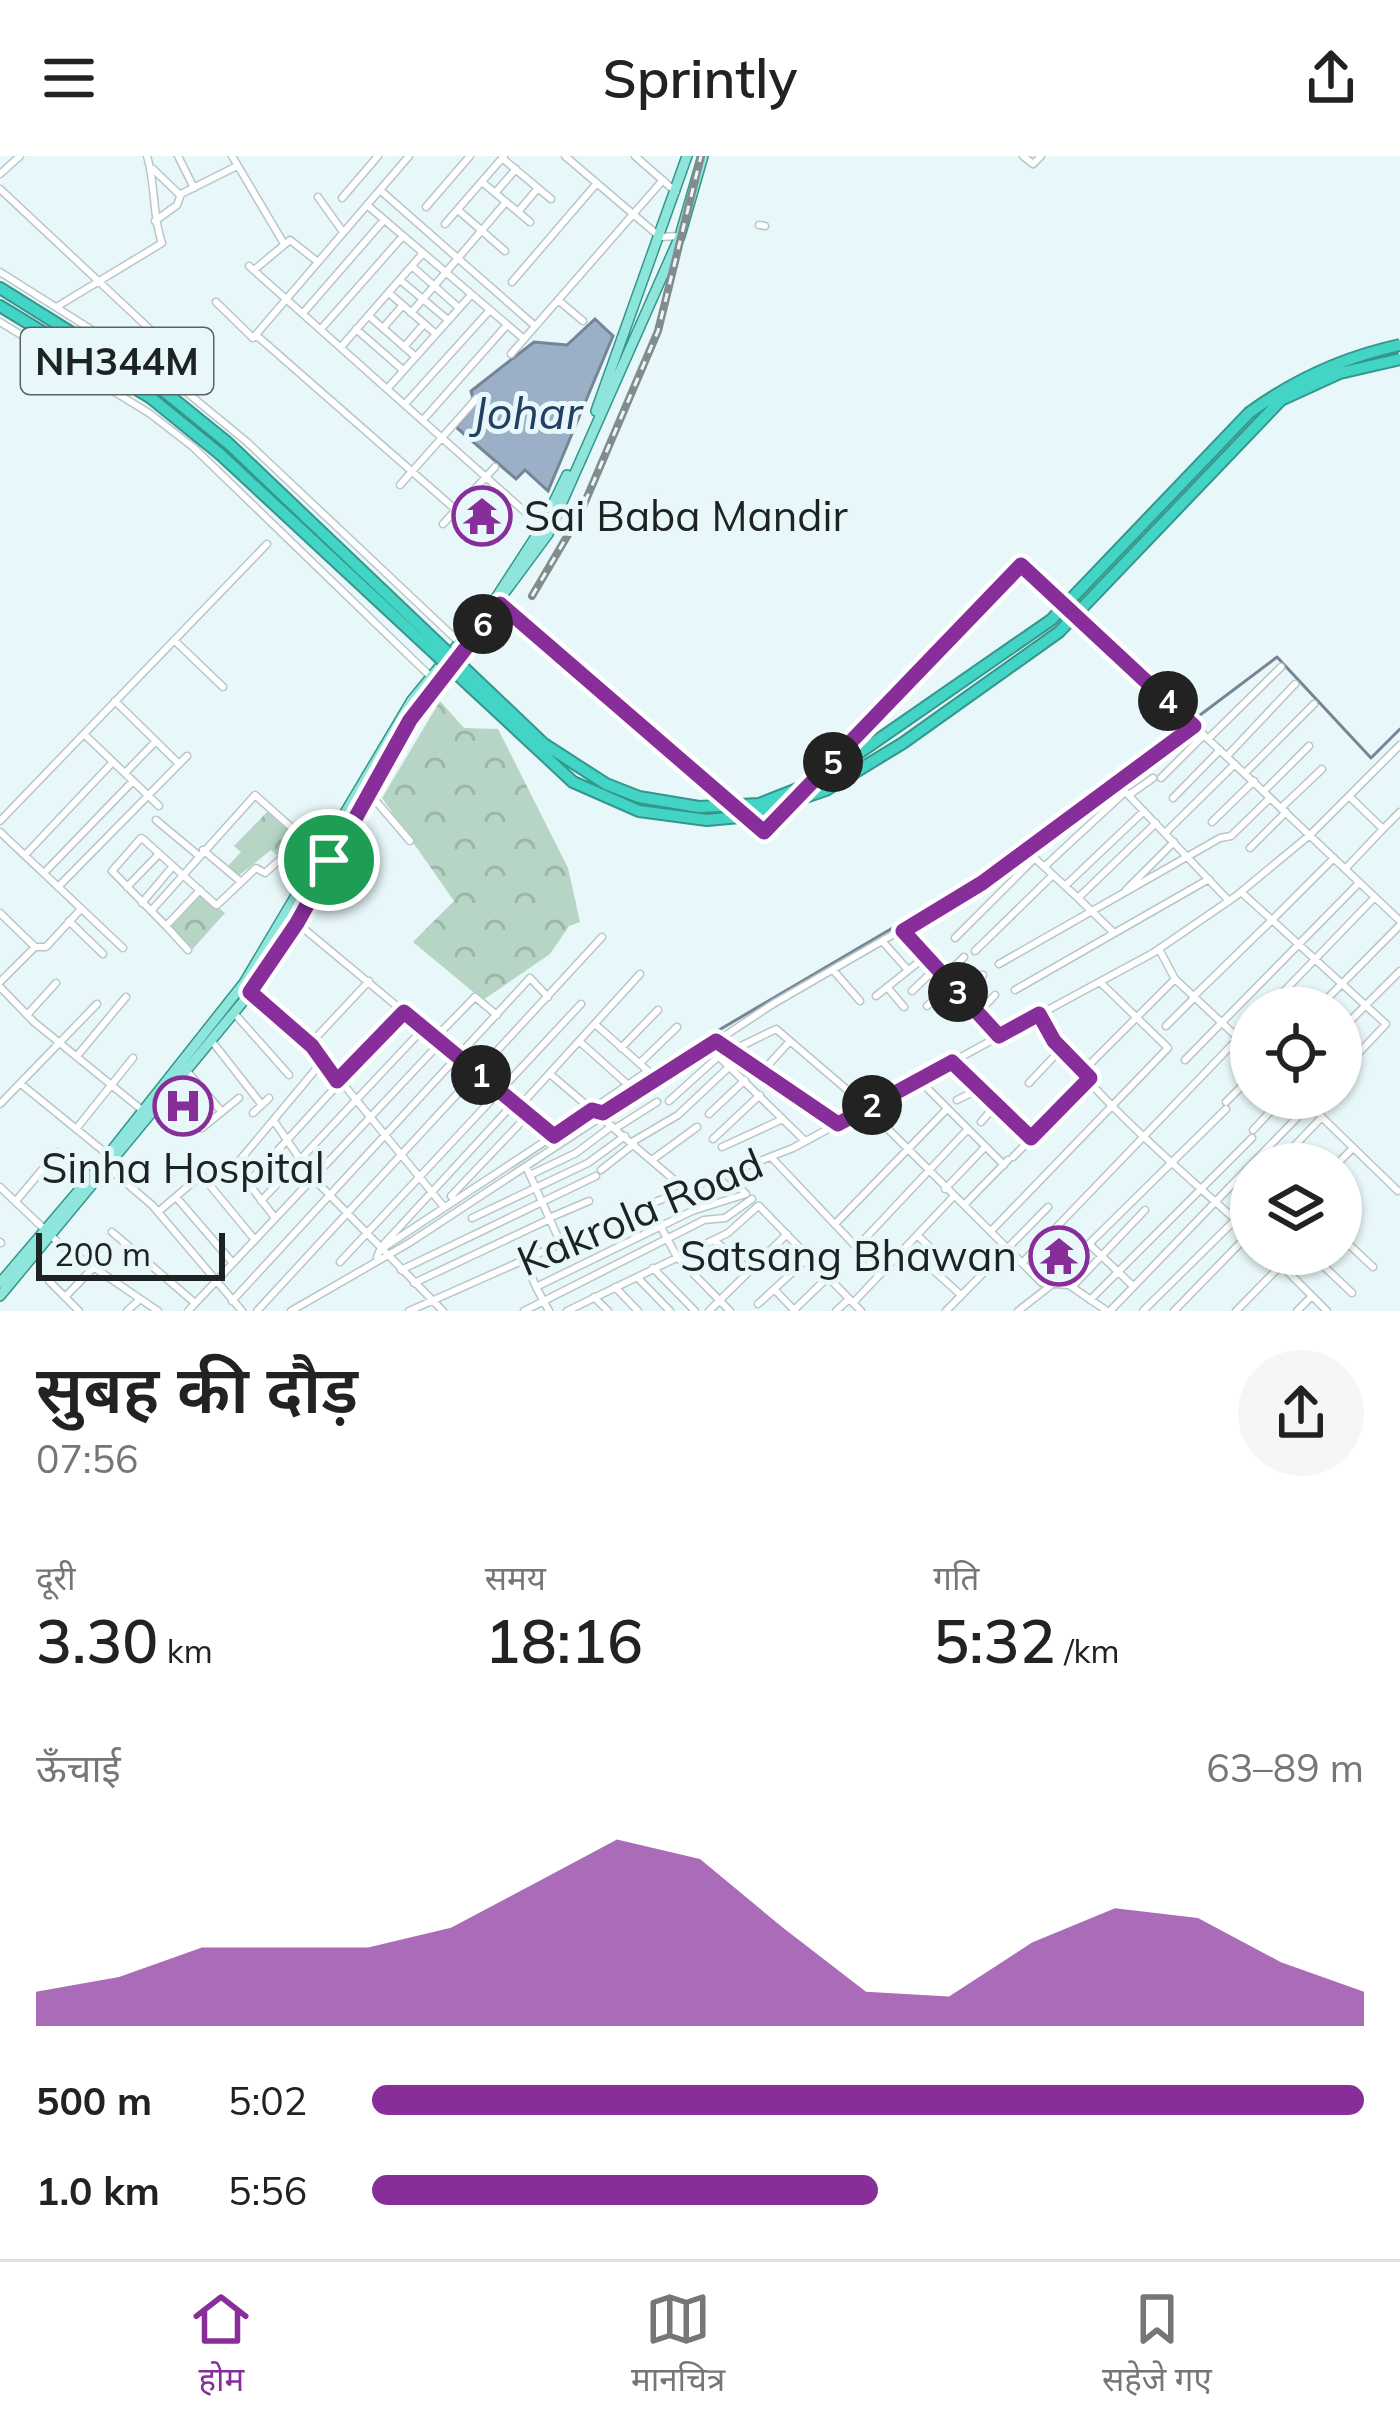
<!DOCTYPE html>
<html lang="hi">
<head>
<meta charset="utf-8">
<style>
  body { margin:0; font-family:Mulish,"Noto Sans Devanagari",sans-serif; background:#f6f6f6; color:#222; height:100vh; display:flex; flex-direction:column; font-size:45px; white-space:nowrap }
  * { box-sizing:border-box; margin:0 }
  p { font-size:39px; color:#767676 }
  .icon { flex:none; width:66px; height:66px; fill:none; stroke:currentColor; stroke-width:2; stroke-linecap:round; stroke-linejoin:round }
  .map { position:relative; height:1155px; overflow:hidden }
  .drawer { display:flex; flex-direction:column; background:#fff; flex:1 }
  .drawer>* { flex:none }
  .tools { position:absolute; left:1230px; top:831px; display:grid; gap:24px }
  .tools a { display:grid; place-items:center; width:132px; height:132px; border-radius:50%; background:#fff; box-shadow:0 3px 9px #0004; font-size:60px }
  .scale { position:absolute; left:36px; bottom:30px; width:189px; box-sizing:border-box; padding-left:12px; border:6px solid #1d2223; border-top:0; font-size:33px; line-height:42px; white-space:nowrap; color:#1d2223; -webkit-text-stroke:9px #e8f7f9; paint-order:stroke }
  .pin { position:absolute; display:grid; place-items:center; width:102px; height:102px; color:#fff; margin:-51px; border:6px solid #fff; border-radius:50%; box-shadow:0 3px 12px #0007 }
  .km { position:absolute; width:60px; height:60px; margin:-30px; border-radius:50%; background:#222; color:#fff; font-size:33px; line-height:60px; text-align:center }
  .round { display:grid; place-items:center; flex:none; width:126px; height:126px; border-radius:63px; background:#f6f6f6 }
  .overview { display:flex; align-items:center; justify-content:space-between; height:204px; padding:0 36px }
  h1 { font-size:66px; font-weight:600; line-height:90px }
  .stats { display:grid; grid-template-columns:repeat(3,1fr); gap:18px; height:204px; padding:12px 36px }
  .stats div { display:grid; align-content:center }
  .stats b { font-size:60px; font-weight:600 }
  .stats small { font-size:33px; font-weight:400 }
  .stats p { font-size:33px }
  .chart { height:336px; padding:24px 36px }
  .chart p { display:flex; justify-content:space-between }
  .chart svg { width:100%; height:216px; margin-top:12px; fill:#872e9b; opacity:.7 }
  ul { padding:0 36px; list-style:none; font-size:39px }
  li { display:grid; grid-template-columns:192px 144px 1fr; align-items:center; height:90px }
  li i { height:30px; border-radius:15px; background:#872e9b }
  header { display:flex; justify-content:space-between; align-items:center; height:156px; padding:0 36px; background:#fff; font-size:54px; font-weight:600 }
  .menu { display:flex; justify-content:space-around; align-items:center; height:168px; border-top:3px solid #e0e0e0; background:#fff; font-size:33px; color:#767676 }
  .menu a { display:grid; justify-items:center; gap:6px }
  .menu .on { color:#872e9b }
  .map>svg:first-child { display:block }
</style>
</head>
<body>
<header><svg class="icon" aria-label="menu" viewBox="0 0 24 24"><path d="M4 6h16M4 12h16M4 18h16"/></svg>Sprintly<svg class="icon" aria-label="share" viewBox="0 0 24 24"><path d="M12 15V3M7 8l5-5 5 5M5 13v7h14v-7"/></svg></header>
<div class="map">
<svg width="1400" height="1155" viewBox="0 0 1400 1155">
  <defs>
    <pattern id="park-crowns" width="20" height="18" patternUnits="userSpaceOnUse" patternTransform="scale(3)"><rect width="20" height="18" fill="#b6d5c5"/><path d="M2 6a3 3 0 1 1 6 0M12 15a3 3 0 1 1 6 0" fill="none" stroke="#9cb7a9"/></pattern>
  </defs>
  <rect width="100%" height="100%" fill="#e8f7f9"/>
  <path fill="url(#park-crowns)" d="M440 545 464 572 498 573 568 712 580 766 569 770 550 798 483 844 413 786 454 745 382 642Z
    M268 655 296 681 278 700 271 694 237 721 227 711 241 696 234 690Z
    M198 736 225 757 190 796 164 772Z"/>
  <path fill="#9bafc7" stroke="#758596" stroke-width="3" d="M595 163 613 180 548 335 525 314 516 323 456 271 475 249 471 235 534 186 567 189Z"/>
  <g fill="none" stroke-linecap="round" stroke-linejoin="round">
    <path stroke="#758596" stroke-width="3" d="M513 1010 719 874 1005 706 1277 501 1371 602 1400 573"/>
    <g stroke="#b8c6c8" stroke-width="9">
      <path id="minor" d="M178 0 194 32
        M232 0 283 86
        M565 0 660 81 680 80
        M635 0 676 36
        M1023 0 1033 8 1041 0
        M502 2 551 43
        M153 13 180 39
        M0 18 20 0
        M482 26 530 66
        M0 33 171 193
        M380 34 535 170
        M495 37 516 13
        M318 41 343 76
        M342 42 378 0
        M367 49 524 183
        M426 51 470 0
        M458 54 505 95
        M518 56 538 32
        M155 65 177 49 181 38 237 10
        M445 68 504 0
        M759 69 765 70
        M249 110 542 371
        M413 111 459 152
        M254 114 290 84 318 106
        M0 116 173 225 247 286 459 486
        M400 124 448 164
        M512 126 597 27
        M389 137 436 178
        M558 144 583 165
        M216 146 253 182 409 0
        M58 150 162 87C152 60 156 29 147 0
        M304 156 384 64
        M411 157 506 46
        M369 160 416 201
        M0 166 149 257 193 291 429 519
        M383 172 403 149
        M321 173 403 80
        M356 173 403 214
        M256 179 456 354
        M341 191 423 97
        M404 191 424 168
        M511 198 663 24
        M388 232 471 139
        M405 248 490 154
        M423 264 507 169
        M400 329 477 242
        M443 368 495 311
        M500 448 727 648
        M1076 458 1400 765
        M174 484 223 531
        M115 545 179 608
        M84 578 159 650
        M1208 583 1281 511
        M1227 600 1295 528
        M125 617 156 585
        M1245 617 1314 548
        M820 619 1021 409 1067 449
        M1161 622 1204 579
        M1116 626 1229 745
        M1264 635 1309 590
        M369 637 410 685
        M1129 639 1153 622
        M1349 640 1383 673 1400 656
        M1173 642 1220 594
        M1282 651 1322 613
        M742 660 764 676 790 651
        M156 664 198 699
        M0 665 267 388
        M1212 666 1254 625
        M0 676 123 792
        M1165 677 1235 608
        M1250 692 1286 656
        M203 694 241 726
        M1027 695 1053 719
        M25 699 113 606
        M1044 711 1125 636
        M1346 712 1383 673
        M44 717 132 626
        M1065 730 1144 655
        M58 731 187 600
        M127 731 159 698
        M200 734 166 770 112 715 141 682 143 683 216 749H217L256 712 265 717 304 682
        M1126 734 1174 686
        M1241 736 1272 764 1334 702
        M1078 742 1114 777
        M142 747 173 710
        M151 755 255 639 329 705
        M0 757 35 791
        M69 765 103 798
        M297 767 553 980 380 1094 377 1101
        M166 770 188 794
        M903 775 999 880
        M955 782 1035 702
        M883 786 908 814
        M975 795 1053 719 1078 742 1156 667
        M999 808 1220 682 1231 680 1270 642
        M833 814 860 845
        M944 821 964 801
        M1175 823 1251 894
        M0 826 35 791H46L81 753
        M0 831 34 866 142 954
        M887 831 904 851
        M1015 834 1209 723
        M912 835 935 813
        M251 836 312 890 444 1051
        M876 840 925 801
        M962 841 983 819
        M1193 841 1272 764 1386 868 1341 916
        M927 850 951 828
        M1268 852 1375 741
        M1318 852 1400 769
        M234 857 289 919
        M978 857 995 839
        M1039 858C1081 934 1186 1018 1251 1078
        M27 859 56 827
        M1166 870 1193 843
        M1341 874 1400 815
        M435 882 475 841 497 859
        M211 884 262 949
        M579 885 626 927
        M716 886 838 968
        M310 888 369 825
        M709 891 805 985
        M621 892 658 854
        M731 895 776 873 859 944 1042 1127 1069 1129 1107 1155
        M77 900 126 841
        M1185 904 1359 727
        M641 906 677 871
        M952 906 1031 982
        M186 914 222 956
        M1083 915 1175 823 1159 793
        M761 917 790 885
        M550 918 686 1034
        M919 924 1004 1009
        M1029 927 1061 893
        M21 928 107 998
        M1302 942 1398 1035
        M957 944 979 933
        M669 945 719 900
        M1226 946 1251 921
        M0 948 97 848
        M519 951 640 818
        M253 957 269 942
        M709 958 745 924
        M274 965 313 1022 443 1155
        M981 966 996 949
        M202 972 239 942
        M616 972 657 946
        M76 973 133 902
        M1253 974 1283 942
        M553 980 648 915 595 868
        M713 983 760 939
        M632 986 678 959 730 910
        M722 991 783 963
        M1013 1001 1090 923
        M772 1002 881 1117
        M189 1004 255 1084
        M652 1004 697 971
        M1281 1004 1322 961
        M1252 1008 1316 942
        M1337 1008 1353 992
        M106 1010 152 1049 242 1155
        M601 1014 634 988
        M528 1015 561 1088
        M726 1018 745 1037
        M530 1019 576 997 612 970
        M247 1028 404 856
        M0 1031 61 1089 158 1155
        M945 1033 985 991
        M1246 1038 1251 1042
        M176 1041 232 1106
        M16 1045 57 996
        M261 1045 423 873
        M455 1045 451 1040 528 959
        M649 1049 677 1101 730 1155
        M964 1049 1008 1004
        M759 1050 861 1155
        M158 1056 200 1020
        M275 1062 235 1010 321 907
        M472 1062 588 1007 625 980
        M549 1062 589 1045
        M835 1068 946 954
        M991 1075 1168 892 1100 826
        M112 1076 195 1147
        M917 1079 935 1096
        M1341 1081 1373 1111
        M715 1085 749 1114
        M0 1086 1 1087
        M382 1090 514 947
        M857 1091 967 974
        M1270 1098 1327 1155
        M1311 1098 1352 1137
        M525 1105 536 1131
        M340 1106 581 848
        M1022 1107 1251 869
        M653 1112 695 1155
        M401 1114 596 1020
        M933 1114 961 1139
        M1031 1115 1061 1083
        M637 1121 670 1155
        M49 1125 79 1155
        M414 1127 550 1063
        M1133 1130 1089 1088 1226 953
        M615 1131 638 1155
        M1072 1131 1145 1054
        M774 1133 795 1155
        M65 1141 94 1111
        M594 1141 608 1155
        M1090 1144 1252 982
        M232 1145 530 822 548 841
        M853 1147 953 1041
        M758 1148 809 1101
        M794 1154 828 1121
        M127 1155 140 1143
        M188 1155 440 887
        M257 1155 602 781
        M291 1155 409 1087 773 848 982 727 1194 570
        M409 1155 650 1048 793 992 1153 797 1236 740 1311 678 1400 589
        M524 1155 704 1064 725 1062 752 1043
        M549 1155 536 1131 692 1055 746 1038
        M567 1155 728 1077 758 1050
        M709 1155 787 1078
        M836 1155 849 1143
        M946 1155 1048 1051
        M1018 1155 1050 1130
        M1110 1155 1251 1009
        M1143 1155 1234 1065
        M1174 1155 1250 1077
        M1236 1155 1292 1098
        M1297 1155 1311 1141"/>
    </g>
    <g stroke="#35968c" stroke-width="12">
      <path id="major" d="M596 255 687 0
        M108 999 244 827 412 544 496 442 542 371 567 319
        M0 1127 98 1012
        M0 1140 251 836 297 767 410 564 548 378 680 80 703 0"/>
    </g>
    <g stroke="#35968c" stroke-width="14">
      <path id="highway" d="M0 132 160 232 228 287
        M0 150 151 242 220 298"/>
    </g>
    <use href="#minor" stroke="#fff" stroke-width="6"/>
    <use href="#major" stroke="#8ee5dc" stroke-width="9"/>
    <use href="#highway" stroke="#42d4c5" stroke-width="10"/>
    <g stroke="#828c8d" stroke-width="8">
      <path id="rail" d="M532 440 579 360 658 175 701 0"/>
    </g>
    <use href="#rail" stroke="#e8f7f9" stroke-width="3" stroke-dasharray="9" stroke-linecap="butt"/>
    <g stroke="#35968c" stroke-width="14" stroke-linecap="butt">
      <path id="highway-bridge" d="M228 287 544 588 606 628 639 641 699 651 759 648 820 624 1051 464 1249 257C1294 224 1345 201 1400 189
        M220 298 573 626 639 655 707 664 751 660 826 634 903 587 1059 476 1281 244 1340 217 1400 203"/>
    </g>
    <use href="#highway-bridge" stroke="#42d4c5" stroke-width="10"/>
  </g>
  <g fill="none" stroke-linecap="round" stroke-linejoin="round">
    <g stroke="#fff" stroke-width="24">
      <path id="route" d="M1021 409 1194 570 982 727 903 775 999 880 1039 858 1054 885 1090 922 1031 982 952 906 838 968 716 885 603 957 592 954 554 980 404 856 337 925 312 890 250 836 297 767 410 564 500 448 764 676Z"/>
    </g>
    <use href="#route" stroke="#872e9b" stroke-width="15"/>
  </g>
  <defs>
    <g id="temple-ring" transform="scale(3)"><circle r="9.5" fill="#e8f7f9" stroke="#872e9b" stroke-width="1.5"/><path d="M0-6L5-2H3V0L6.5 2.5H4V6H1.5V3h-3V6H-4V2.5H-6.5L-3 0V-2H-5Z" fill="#872e9b"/></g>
    <g id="hospital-ring" transform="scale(3)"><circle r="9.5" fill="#e8f7f9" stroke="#872e9b" stroke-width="1.5"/><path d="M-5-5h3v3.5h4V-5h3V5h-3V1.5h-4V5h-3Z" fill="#872e9b"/></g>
  </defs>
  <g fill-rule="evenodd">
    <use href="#temple-ring" x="482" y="360"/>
    <use href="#hospital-ring" x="183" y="950"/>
    <use href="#temple-ring" x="1059" y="1100"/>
  </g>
  <g text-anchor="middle" stroke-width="10" stroke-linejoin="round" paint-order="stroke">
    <rect fill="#e8f7f9" stroke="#5a6263" stroke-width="3" x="21" y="172" width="192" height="66" rx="9"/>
    <g font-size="39" font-weight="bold" fill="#1d2223">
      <text x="117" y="219">NH344M</text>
    </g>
    <g font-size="42" fill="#1d2223" stroke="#e8f7f9" text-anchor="start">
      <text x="524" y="375">Sai Baba Mandir</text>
      <text x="183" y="1027" text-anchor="middle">Sinha Hospital</text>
      <text x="1017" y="1115" text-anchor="end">Satsang Bhawan</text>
    </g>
    <g font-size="42" fill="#1d2223" stroke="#e8f7f9">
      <text transform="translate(640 1056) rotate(-23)" y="15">Kakrola Road</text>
    </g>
    <g font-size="45" font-style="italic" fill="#214063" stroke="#e8f7f9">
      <text x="527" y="273">Johar</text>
    </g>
  </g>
</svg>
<div class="tools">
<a><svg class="icon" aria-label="locate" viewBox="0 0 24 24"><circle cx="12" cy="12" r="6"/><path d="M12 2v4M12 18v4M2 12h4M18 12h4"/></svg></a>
<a><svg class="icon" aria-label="layers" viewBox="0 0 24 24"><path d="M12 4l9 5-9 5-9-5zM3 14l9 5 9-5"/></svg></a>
</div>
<div class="scale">200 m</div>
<div class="pin" style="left:329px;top:704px;background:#1e9e55"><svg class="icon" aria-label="arrive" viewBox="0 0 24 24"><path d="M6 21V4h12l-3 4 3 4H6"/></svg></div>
<b class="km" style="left:481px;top:919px">1</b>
<b class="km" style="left:872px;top:949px">2</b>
<b class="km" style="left:958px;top:836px">3</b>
<b class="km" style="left:1168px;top:545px">4</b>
<b class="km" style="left:833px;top:606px">5</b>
<b class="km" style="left:483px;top:468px">6</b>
</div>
<section class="drawer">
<div class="overview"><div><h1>सुबह की दौड़</h1><p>07:56</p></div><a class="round"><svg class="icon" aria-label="share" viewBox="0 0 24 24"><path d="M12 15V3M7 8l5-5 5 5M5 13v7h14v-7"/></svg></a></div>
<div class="stats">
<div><p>दूरी</p><b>3.30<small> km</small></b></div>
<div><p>समय</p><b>18:16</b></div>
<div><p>गति</p><b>5:32<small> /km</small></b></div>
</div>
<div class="chart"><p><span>ऊँचाई</span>63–89 m</p>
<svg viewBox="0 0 160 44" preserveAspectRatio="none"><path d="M0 44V37L10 34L20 28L30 28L40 28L50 24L60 15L70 6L80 10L90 24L100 37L110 38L120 27L130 20L140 22L150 31L160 37V44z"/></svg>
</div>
<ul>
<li><b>500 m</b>5:02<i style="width:100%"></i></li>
<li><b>1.0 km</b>5:56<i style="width:51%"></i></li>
</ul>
</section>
<nav class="menu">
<a class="on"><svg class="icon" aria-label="home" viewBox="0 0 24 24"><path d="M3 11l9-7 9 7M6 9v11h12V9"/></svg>होम</a>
<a><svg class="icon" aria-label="map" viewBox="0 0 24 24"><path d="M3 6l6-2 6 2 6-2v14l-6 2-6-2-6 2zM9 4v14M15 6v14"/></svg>मानचित्र</a>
<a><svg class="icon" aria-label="saved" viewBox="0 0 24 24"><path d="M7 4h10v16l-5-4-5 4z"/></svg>सहेजे गए</a>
</nav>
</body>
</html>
